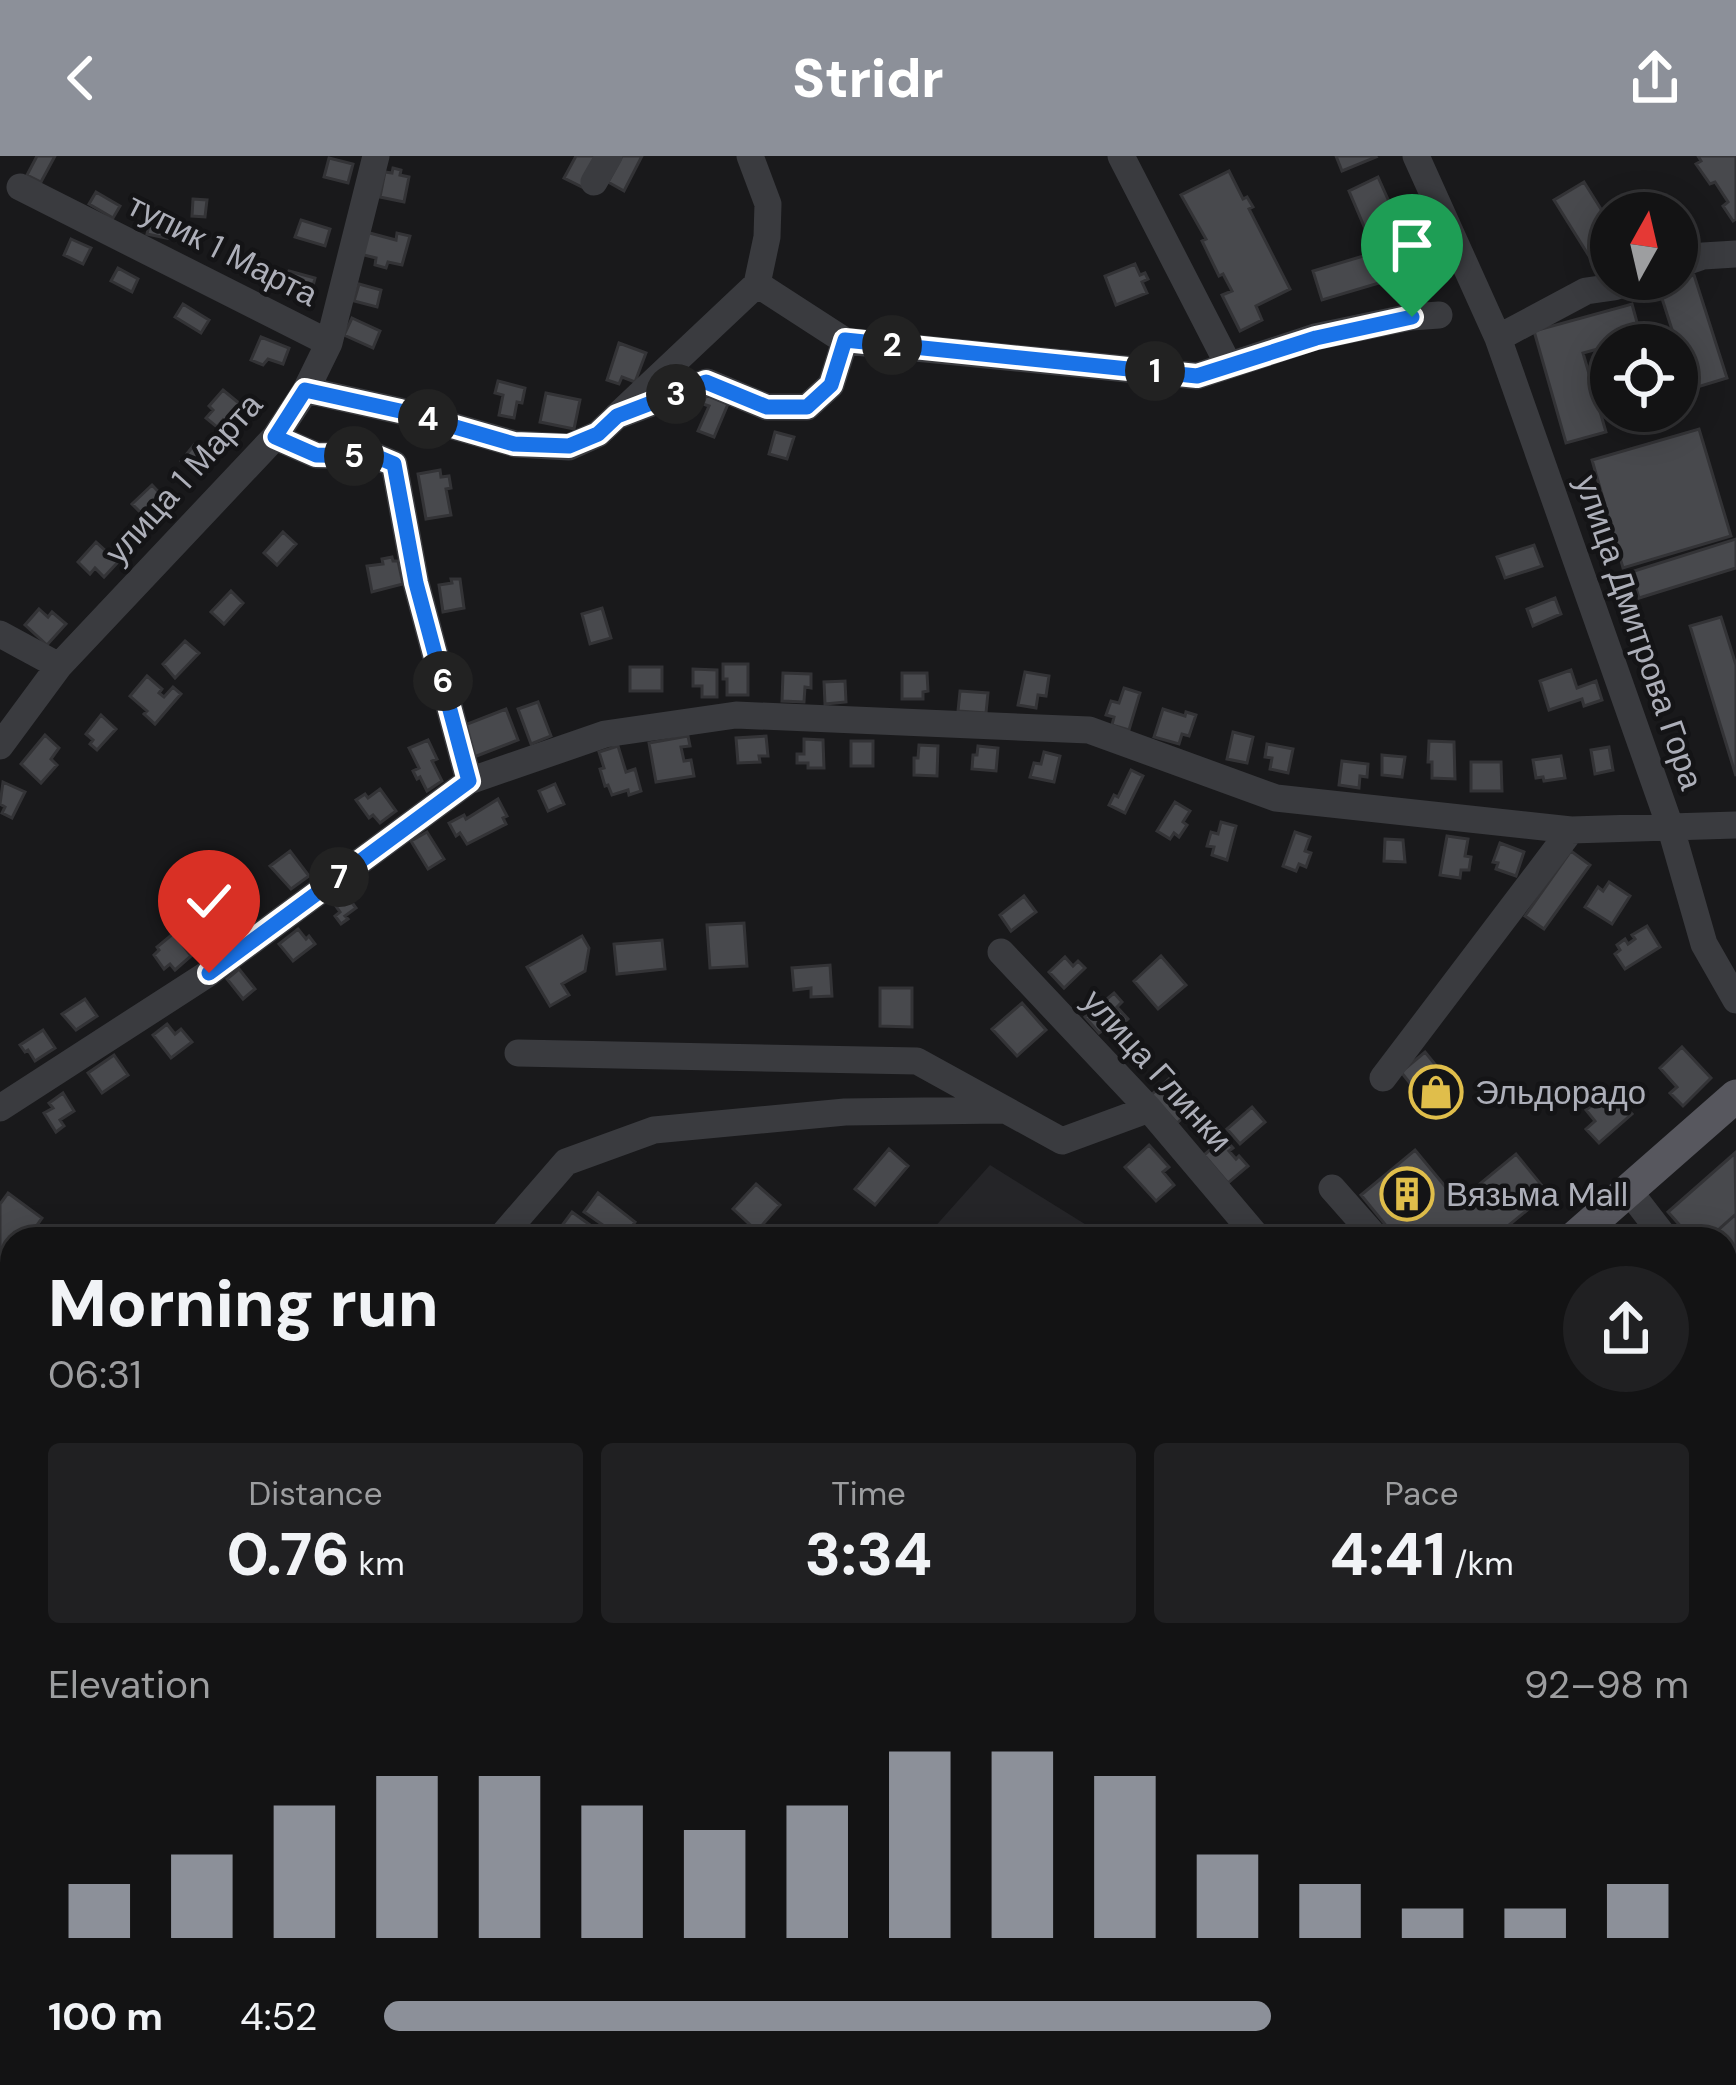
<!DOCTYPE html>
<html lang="en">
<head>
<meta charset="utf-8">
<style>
  body { margin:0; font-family:"DM Sans",sans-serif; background:#202022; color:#f1f3f6; height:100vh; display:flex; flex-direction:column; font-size:45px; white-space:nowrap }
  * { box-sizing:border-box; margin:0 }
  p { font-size:39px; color:#9d9ea0 }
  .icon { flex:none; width:66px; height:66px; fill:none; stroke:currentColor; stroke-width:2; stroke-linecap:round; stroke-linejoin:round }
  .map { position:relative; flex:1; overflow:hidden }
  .drawer { position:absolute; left:0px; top:1071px; width:1737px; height:858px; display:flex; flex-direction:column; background:#131314; border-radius:36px 36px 0 0; box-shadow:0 6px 30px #0003,0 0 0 3px #323234 }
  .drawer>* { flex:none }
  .needle { width:78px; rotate:8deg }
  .buttons { position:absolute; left:1590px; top:36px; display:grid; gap:24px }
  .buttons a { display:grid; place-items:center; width:108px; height:108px; border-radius:50%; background:#131314; box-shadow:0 6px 30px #0003,0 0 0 3px #323234; font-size:60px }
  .pin { position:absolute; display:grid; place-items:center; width:102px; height:102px; color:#fff; margin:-123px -51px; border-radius:50% 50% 50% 0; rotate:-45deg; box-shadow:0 0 12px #0007 }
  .pin .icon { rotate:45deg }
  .km { position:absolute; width:60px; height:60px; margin:-30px; border-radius:50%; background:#222; color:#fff; font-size:33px; line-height:60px; text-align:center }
  .round { display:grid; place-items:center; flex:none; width:126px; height:126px; border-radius:63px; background:#202022 }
  .overview { display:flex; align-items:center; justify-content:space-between; height:204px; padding:0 48px }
  h1 { font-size:66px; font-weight:800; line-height:90px }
  .figures { display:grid; grid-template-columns:repeat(3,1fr); gap:18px; height:204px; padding:12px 48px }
  .figures div { display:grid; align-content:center; border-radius:12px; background:#202022; text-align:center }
  .figures b { font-size:60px; font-weight:800 }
  .figures small { font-size:33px; font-weight:400 }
  .figures p { font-size:33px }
  .chart { height:336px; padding:24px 48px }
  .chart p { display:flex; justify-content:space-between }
  .chart svg { width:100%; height:216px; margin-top:12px; stroke:#8c9099; stroke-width:6 }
  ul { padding:0 48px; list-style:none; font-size:39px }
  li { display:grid; grid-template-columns:192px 144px 1fr; align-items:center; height:90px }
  li i { height:30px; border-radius:15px; background:#8c9099 }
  header { display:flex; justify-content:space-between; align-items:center; height:156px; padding:0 48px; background:#8c9099; color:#fff; font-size:54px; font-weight:800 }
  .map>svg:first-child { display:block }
</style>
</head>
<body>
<header><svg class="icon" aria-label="back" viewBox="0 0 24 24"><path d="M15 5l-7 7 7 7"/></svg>Stridr<svg class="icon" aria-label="share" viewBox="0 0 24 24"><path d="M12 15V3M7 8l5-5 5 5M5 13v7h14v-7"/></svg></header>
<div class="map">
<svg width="1736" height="1929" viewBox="0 0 1736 1929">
  <rect width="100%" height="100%" fill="#19191b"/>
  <path fill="#252528" d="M990 1009 1109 1083H924Z
    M488 1917H663L685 1929H484Z
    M729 1917H953L948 1929H744Z
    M1211 1917H1615L1607 1929H1343Z"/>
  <path fill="#252c27" d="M360 1917H419V1929H358Z"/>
  <path fill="#48494d" stroke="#333336" stroke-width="3" d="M37 0H55L41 26 27 19Z
    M576 0H599L582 31 564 22Z
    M622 0H642L624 35 608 26Z
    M1336 0H1375L1376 1 1342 15Z
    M1698 0H1736V63L1733 65 1723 50 1728 46 1715 26 1710 28 1696 8 1701 5Z
    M329 2 353 8 348 27 324 21Z
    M393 12 401 14 400 19 409 21 404 46 380 41 385 16 392 17Z
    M1229 15 1243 43 1247 41 1253 51 1249 53 1290 133 1256 150 1262 164 1240 175 1222 139 1232 135 1223 118 1219 120 1202 85 1206 83 1181 39Z
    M1378 21 1417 108 1386 122 1349 35Z
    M1584 26 1611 69 1605 73 1611 84V120L1604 124 1554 44Z
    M96 36 120 50 113 62 89 48Z
    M193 43 207 44 205 61 192 60Z
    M152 56 176 61 171 83 147 78Z
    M301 64 330 73 325 90 295 81Z
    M366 76 396 84 397 77 410 80 402 109 388 106 386 112 375 109 376 102 360 98Z
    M71 83 91 92 83 108 64 99Z
    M1370 98 1379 127 1322 144 1313 115Z
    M1135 108 1140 119 1145 117 1148 123 1142 126 1147 137 1116 149 1105 120Z
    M118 112 138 123 132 136 111 125Z
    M289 115 315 122 310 142 283 135Z
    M1694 119 1727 222 1691 233 1658 130Z
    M359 128 381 134 377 151 354 145Z
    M183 148 209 164 201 177 175 161Z
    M1632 148 1641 181 1583 197 1606 276 1566 287 1534 175Z
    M352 162 380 175 373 192 344 179Z
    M261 181 289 192 283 208 268 203 263 209 251 204Z
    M619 187 646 197 635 226 622 221 619 228 607 224Z
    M498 225 525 232 522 247 517 246 514 262 499 259 503 239 495 237Z
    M223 234 251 257 235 275 223 264 217 271 206 262 213 254 209 250Z
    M546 237 580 244 574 273 540 266Z
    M706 239 728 248 714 281 698 275 709 250 703 248Z
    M1699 273 1731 380 1623 412 1592 304Z
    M775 276 794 281 787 303 769 298Z
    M194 289 209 302 196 318 181 305Z
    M440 314 441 321 449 320 451 332 446 333 451 359 426 363 418 318Z
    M152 329 172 350 153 369 132 348Z
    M283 376 296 388 277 409 264 397Z
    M1736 383V412L1639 442 1631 416Z
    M96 386 118 406 104 421 95 412 90 418 78 406Z
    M1534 389 1542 410 1505 422 1497 401Z
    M392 401 393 405H398L403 428 372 436 367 410 383 408 382 403Z
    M451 423H460L464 452 443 456 439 429 452 427Z
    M231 435 243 447 224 468 211 456Z
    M1555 442 1561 458 1533 470 1527 453Z
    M602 452 611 482 590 488 582 458Z
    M39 453 48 461 52 456 66 468 47 489 25 469Z
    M1721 461 1736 509V620L1690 470Z
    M185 485 199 497 175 522 163 508Z
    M723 508H748V539H727V523H723Z
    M630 511H662V535H630Z
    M693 513 717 514V541H702V530H693Z
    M1571 514 1577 532 1596 525 1602 544 1584 550 1582 543 1549 554 1540 525Z
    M1025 516 1049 520 1046 540 1038 539 1036 552 1018 549Z
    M783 517 811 518V532L805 531 804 546 782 545Z
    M902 517H927L928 535 923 536V543H902Z
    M147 520 162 533 159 537 164 541 173 531 181 538 155 568 144 558 147 555 130 540Z
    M845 525 846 546 825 548 824 526Z
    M1124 532 1140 537 1129 574 1112 569 1114 561 1106 559 1111 545 1119 547Z
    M960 535 988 537 986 557 958 555Z
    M538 546 551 580 531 588 518 553Z
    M506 553 518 584 474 601 462 570Z
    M1163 553 1185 560 1186 556 1196 559 1189 580 1182 578 1179 588 1154 581Z
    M101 559 116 573 97 594 90 588 93 584 86 578Z
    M1233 576 1253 581 1247 607 1227 603Z
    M45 579 59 592 51 603 57 609 41 627 21 608Z
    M688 580 690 590 681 591 684 605 691 604 694 620 656 626 649 587Z
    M766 580 768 600H759L760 606 738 607 736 582Z
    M804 583 823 584 824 612H808V607H797V598H804Z
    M428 584 437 603 432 605 442 625 427 635 420 621 417 623 413 615 419 612 409 592Z
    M851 585H873V610H851Z
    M1429 585 1454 586 1455 623 1432 622V606H1428Z
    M1267 588 1293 593 1288 617 1270 613 1272 602 1265 601Z
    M919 589 938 590 937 620 914 619V602H918Z
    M618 590 626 616 635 613 641 635 629 639 628 634 612 639 608 629 605 630 600 613 604 612 599 596Z
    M978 590 998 592 996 615 972 613 973 599H977Z
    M1609 591 1613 614 1595 618 1591 594Z
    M1044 596 1060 600 1054 626 1030 621 1034 607 1041 608Z
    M1382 599 1405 601 1402 621 1382 619Z
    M1561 600 1565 622 1544 625 1543 621 1536 622 1533 604Z
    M1342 605 1368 608 1367 621 1360 620 1359 632 1339 629Z
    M1471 606H1501L1502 635H1471Z
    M1131 614 1143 620 1125 657 1109 649 1114 639 1118 641Z
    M3 626 25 636 12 662 2 657 5 651 0 648Z
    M555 628 564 648 548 655 539 635Z
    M380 633 396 655 380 667 373 659 369 662 356 644 365 638 368 642Z
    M498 643 507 660 503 662 506 668 467 688 460 677 456 680 449 667 464 659 466 663Z
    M1175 646 1190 655 1183 666 1187 669 1179 681 1174 677 1170 683 1157 675Z
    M1221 666 1236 670 1227 704 1212 699 1214 691 1207 690 1211 676 1218 678Z
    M427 676 444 703 428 713 411 685Z
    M1295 676 1310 681 1305 695 1311 697 1306 711 1299 708 1296 715 1283 710Z
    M1447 680 1468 683 1465 700 1471 701 1469 714H1461L1460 722 1440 719Z
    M1385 683 1403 684 1405 706 1384 705Z
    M1500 687 1524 696 1516 720 1496 713 1498 707 1493 706Z
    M290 695 309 720 291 733 270 710Z
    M1571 695 1590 709 1544 773 1525 760Z
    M1609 726 1630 740 1612 768 1585 751 1598 731 1603 735Z
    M345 737 356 752 345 760 348 763 341 768 335 760 340 756 333 746Z
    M1024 740 1036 756 1011 775 1000 759Z
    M229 744 244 766 227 778 207 754 212 750 215 753Z
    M744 767 747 810 710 812 707 769Z
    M1647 770 1660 791 1625 813 1615 798 1620 794 1617 789 1625 783 1628 788 1635 783 1632 779Z
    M298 773 306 783 309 780 315 788 293 805 279 788Z
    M174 777 191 800 175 814 170 808 164 813 154 799 159 794 157 791Z
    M582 780 589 792 585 815 562 828 569 839 550 850 527 811Z
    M662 784 665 813 617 818 614 788Z
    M1161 800 1186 829 1158 853 1134 825Z
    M1065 801 1073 810 1078 805 1085 812 1064 832 1049 816Z
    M830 809 832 840 811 841V832L794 834 792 812Z
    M239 813 255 833 243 843 227 823Z
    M880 832H912V871L880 870Z
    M1114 837 1122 846 1117 851 1128 863 1117 873 1112 868 1099 877 1085 861Z
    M85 843 97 860 76 874 62 858Z
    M1022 847 1046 874 1017 900 992 873Z
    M167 868 175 878 181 873 192 886 171 902 153 879Z
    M43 874 55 892 35 905 28 894 25 896 20 889Z
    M1682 891 1711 922 1683 950 1670 937 1677 931 1660 912Z
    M1425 896 1461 940 1436 960 1401 916Z
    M114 899 128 919 102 937 88 917Z
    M1169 923 1178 934 1175 937 1181 943 1184 939 1195 951 1177 967 1151 939Z
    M63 937 74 955 60 964 64 970 56 976 44 957 53 952 49 947Z
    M1598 944 1608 954 1619 945 1632 958 1599 987 1586 973 1595 965 1586 954Z
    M1252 951 1265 966 1240 988 1227 973Z
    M1224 982 1233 992 1229 995 1236 1003 1239 1000 1248 1010 1228 1027 1204 999Z
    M1149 989 1169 1011 1163 1016 1174 1029 1156 1045 1125 1011Z
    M889 993 908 1010 875 1049 855 1033Z
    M1415 994 1458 1046 1516 998 1548 1037 1492 1083H1397L1361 1039Z
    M1735 997 1736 1058 1708 1083H1692L1668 1056Z
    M756 1028 780 1049 757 1075 733 1053Z
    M8 1037 42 1062 27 1083H12L11 1103 0 1095V1048Z
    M598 1037 635 1066 623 1083 584 1056Z
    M572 1056 600 1076 595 1083H552Z
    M1736 1058V1123L1728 1128 1725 1124V1083H1708Z
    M0 1193 12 1202V1244L0 1235Z
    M12 1356V1413L0 1405V1373Z
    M12 1484V1511L0 1502Z
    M1725 1555 1735 1583 1725 1586Z
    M0 1670 12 1672V1704L0 1702Z
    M325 1917H360L357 1929H323Z
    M514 1917H564L563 1929H512Z
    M694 1917H725L718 1929Z
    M745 1917H794L788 1929H740Z
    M848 1917H889L886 1929H845Z
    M933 1917H954L951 1929H930Z
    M1043 1917H1059L1056 1929H1040Z
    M1668 1917H1707L1704 1929 1667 1926Z"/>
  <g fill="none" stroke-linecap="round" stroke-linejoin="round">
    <path stroke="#3a3b3f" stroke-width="27" d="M1121 0 1228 208
      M1416 0 1498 182 1671 673 1704 788 1736 844
      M594 26 609 0
      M20 31 329 187
      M1677 109 1703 100 1736 98
      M757 128 845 185
      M1498 182 1586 135 1614 131 1638 123
      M306 234 400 255 515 288 569 291 598 278 757 128 767 81 768 48 750 0
      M617 260 707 226 767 251H807L831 229 845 185 1197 220 1315 181 1411 161 1439 159
      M275 281 316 299 375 300 394 308 416 427 469 625
      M0 478 59 510
      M0 590 59 510 275 281 306 234 329 187 376 0
      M1001 796 1149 953 1259 1083
      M518 897 917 905 1062 985 1149 953
      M1383 922 1571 674
      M0 952 209 817 469 625 605 578 736 559 1089 574 1276 642 1571 674 1736 669
      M1332 1032 1377 1083
      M1629 1035 1666 1083
      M502 1080 566 1006 654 974 845 956 1003 954
      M1725 1142 1736 1136
      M0 1160 12 1167
      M1725 1609 1736 1606
      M0 1752 12 1754
      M682 1917 697 1929
      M201 1929 202 1925 227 1929
      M288 1929 294 1917
      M1631 1929 1633 1917"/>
    <path stroke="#57575e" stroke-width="33" d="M1573 1083 1736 940
      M450 1929 451 1917"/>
  </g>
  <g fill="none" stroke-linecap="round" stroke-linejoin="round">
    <g stroke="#fff" stroke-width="24">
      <path id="route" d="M209 817 469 625 416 427 394 308 375 300 316 299 275 281 305 234 400 255 514 288 569 290 598 278 617 260 706 226 767 251H807L831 229 845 184 1197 220 1316 182 1412 161"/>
    </g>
    <use href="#route" stroke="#1a73e8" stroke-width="15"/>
  </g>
  <defs>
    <g id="shop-ring" transform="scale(2.7)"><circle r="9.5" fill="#141416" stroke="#e0be4b" stroke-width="1.5"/><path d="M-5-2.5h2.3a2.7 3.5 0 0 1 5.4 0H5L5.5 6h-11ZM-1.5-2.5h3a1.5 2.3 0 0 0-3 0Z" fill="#e0be4b"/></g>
    <g id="building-ring" transform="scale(2.7)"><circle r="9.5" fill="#141416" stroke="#e0be4b" stroke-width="1.5"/><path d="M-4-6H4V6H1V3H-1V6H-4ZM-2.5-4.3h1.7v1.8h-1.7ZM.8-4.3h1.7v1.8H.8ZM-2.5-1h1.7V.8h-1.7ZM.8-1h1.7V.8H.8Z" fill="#e0be4b"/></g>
  </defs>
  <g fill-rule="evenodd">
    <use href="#shop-ring" x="1436" y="936"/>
    <use href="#building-ring" x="1407" y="1038"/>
  </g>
  <g text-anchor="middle" stroke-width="9" stroke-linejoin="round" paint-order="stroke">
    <g font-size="33" fill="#adafb9" stroke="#141416">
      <text transform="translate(223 93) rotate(27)" y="12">тупик 1 Марта</text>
      <text transform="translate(183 322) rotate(-48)" y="12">улица 1 Марта</text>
      <text transform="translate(1640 476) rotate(71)" y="12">улица Дмитрова Гора</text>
      <text transform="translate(1158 914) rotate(48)" y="12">улица Глинки</text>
    </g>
    <g font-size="33" fill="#adafb9" stroke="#141416" text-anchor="start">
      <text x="1475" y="948">Эльдорадо</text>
      <text x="1446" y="1050">Вязьма Mall</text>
    </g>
  </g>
</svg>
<div class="buttons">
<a><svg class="needle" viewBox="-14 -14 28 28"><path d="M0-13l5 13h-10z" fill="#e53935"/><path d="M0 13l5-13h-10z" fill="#9d9ea0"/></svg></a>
<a><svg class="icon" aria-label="locate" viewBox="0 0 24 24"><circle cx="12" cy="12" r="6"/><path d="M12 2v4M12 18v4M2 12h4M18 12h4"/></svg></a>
</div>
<div class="pin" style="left:1412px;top:161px;background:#1e9e55"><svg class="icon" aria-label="arrive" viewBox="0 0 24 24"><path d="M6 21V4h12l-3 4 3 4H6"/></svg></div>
<div class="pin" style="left:209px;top:817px;background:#d93025"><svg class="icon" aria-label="check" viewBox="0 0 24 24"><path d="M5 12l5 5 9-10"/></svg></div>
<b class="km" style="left:1155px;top:215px">1</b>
<b class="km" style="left:892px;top:189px">2</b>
<b class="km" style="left:676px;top:238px">3</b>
<b class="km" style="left:428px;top:263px">4</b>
<b class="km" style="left:354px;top:300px">5</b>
<b class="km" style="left:443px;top:525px">6</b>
<b class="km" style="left:339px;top:721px">7</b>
<section class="drawer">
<div class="overview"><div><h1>Morning run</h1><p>06:31</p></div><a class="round"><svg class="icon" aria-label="share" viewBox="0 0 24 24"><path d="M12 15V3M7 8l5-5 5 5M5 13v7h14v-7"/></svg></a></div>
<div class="figures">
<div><p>Distance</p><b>0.76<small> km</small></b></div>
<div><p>Time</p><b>3:34</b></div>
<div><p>Pace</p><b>4:41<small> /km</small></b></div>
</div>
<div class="chart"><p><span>Elevation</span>92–98 m</p>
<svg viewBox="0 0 160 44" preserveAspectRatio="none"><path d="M5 44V33M15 44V27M25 44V17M35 44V11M45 44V11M55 44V17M65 44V22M75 44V17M85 44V6M95 44V6M105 44V11M115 44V27M125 44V33M135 44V38M145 44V38M155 44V33"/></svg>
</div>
<ul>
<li><b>100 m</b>4:52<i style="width:68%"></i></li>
</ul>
</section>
</div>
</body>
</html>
